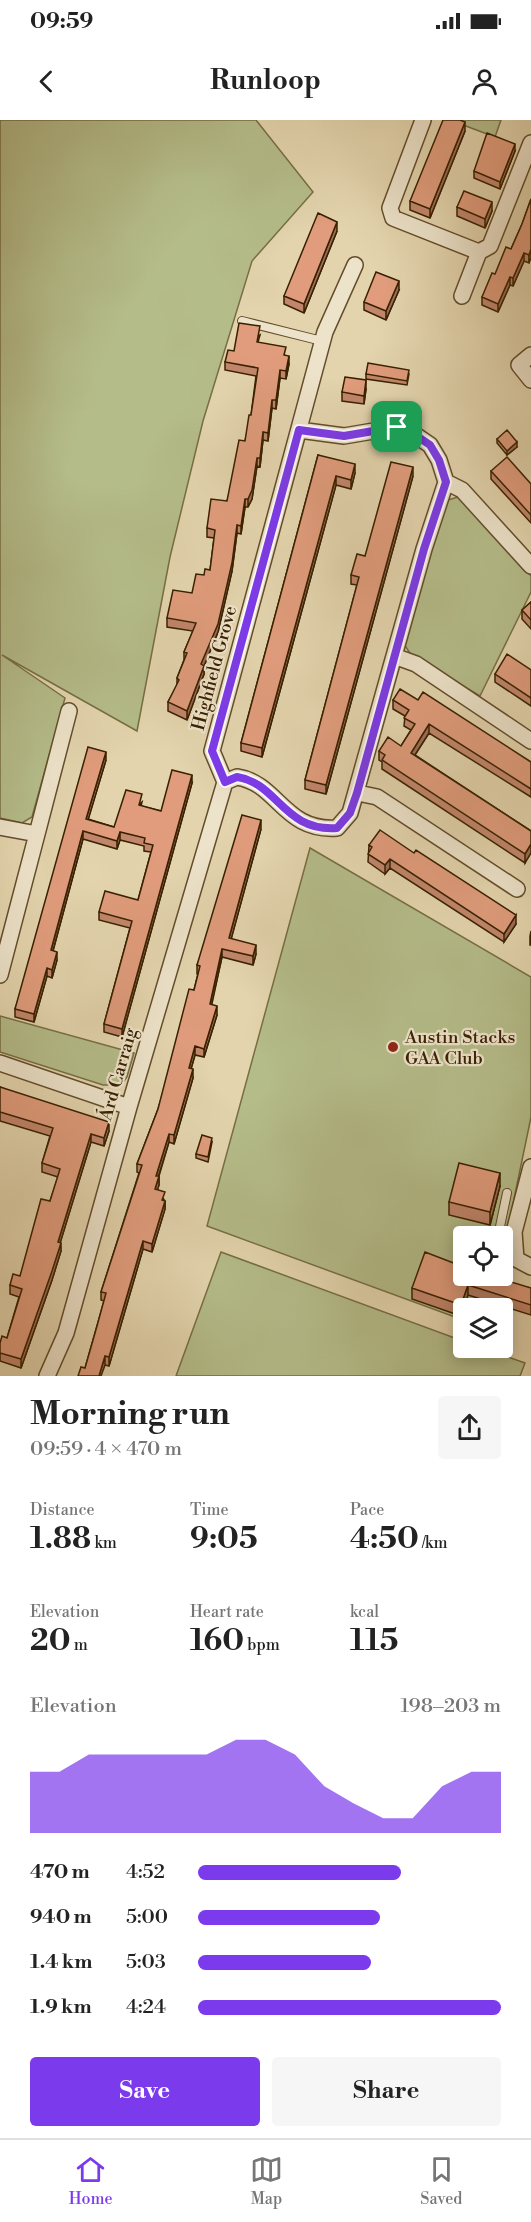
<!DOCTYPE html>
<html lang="en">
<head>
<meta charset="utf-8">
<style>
  body { margin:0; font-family:"Libre Bodoni",serif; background:#f6f6f6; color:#222; height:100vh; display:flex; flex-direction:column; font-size:22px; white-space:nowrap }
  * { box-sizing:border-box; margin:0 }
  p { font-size:20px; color:#767676 }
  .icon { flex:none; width:33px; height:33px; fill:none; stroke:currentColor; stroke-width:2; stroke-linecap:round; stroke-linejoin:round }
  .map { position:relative; height:1256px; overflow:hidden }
  .panel { display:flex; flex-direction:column; background:#fff; flex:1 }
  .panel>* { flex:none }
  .tools { position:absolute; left:453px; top:1106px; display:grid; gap:12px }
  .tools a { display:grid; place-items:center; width:60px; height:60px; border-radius:6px; background:#fff; box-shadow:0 3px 15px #0003; font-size:30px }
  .pin { position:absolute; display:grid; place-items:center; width:51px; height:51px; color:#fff; margin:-26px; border-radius:12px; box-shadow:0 3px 9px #0006 }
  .round { display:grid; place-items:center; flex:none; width:63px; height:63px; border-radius:6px; background:#f6f6f6 }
  .headline { display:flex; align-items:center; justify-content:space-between; height:102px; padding:0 30px }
  h1 { font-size:33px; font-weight:700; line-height:45px }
  .figures { display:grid; grid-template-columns:repeat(3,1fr); gap:9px; height:102px; padding:6px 30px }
  .figures div { display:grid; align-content:center }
  .figures b { font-size:30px; font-weight:700 }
  .figures small { font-size:16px; font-weight:400 }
  .figures p { font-size:16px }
  .chart { height:168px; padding:12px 30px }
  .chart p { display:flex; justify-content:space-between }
  .chart svg { width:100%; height:108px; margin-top:6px; fill:#7c3aed; opacity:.7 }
  .primary-button { display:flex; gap:12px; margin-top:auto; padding:12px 30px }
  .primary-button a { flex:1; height:69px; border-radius:6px; background:#7c3aed; color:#fff; font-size:24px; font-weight:700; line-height:69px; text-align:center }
  .primary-button a+a { background:#f6f6f6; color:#222 }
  ul { padding:0 30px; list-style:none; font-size:20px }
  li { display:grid; grid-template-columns:96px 72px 1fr; align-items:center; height:45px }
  li i { height:15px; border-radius:8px; background:#7c3aed }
  .status { display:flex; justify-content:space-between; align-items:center; height:42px; padding:0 30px; background:#fff; direction:ltr }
  .status svg { height:16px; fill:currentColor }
  header { display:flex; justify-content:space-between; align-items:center; height:78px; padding:0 30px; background:#fff; font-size:27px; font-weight:700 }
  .dock { display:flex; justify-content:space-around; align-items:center; height:84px; border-top:2px solid #e0e0e0; background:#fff; font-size:16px; color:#767676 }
  .dock a { display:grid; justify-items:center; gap:3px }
  .dock .on { color:#7c3aed }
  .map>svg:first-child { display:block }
</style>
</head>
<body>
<div class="status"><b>09:59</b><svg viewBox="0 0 49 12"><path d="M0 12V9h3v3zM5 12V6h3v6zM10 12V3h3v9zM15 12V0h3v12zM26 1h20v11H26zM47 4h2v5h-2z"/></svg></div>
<header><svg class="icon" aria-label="back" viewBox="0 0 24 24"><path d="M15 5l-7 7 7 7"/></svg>Runloop<svg class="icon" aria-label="person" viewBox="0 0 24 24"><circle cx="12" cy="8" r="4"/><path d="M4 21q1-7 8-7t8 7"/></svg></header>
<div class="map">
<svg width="531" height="1256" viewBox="0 0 531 1256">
  <rect width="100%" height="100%" fill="#e3d4ad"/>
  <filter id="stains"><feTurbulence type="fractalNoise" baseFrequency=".00333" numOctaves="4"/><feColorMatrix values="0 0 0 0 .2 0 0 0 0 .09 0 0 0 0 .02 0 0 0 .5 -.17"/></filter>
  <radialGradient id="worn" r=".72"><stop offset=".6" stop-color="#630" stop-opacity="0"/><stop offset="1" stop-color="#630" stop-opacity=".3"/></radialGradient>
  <path fill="#b4bc89" stroke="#766e44" stroke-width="1.5" d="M0 0H256L313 72 252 141 203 301 170 437 137 611 2 535 65 578 32 697 22 703 0 698Z
    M450 0H501L495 17Z
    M458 377 462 379 531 456V472L480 576 411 535 404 524 442 389 448 380Z
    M310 728 531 857V997L503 1132 502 1116H464V1155H493L480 1188H464L463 1200 207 1106Z
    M0 896 134 933 127 957 121 965H103L0 932Z
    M221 1132 463 1221 464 1227H480L525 1243 520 1256H176Z"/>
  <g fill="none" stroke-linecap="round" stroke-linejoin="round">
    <g stroke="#634d2b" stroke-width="10">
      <path id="lane" d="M242 201 322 221
        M498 1116 507 1073
        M502 1147 516 1139"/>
    </g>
    <g stroke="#634d2b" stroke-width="18">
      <path id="street" d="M423 0 390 88 393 98 479 132 490 126 531 23
        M462 176 479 132
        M531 235 519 245 531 260
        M446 362 462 370 531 446
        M394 536 416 544 531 621
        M225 662 237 657C278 663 284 712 337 708L350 693 424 429 446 362 439 340 430 325 408 310 397 307 344 316 299 310
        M225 662 212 631 325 212 355 145
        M358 673 377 677 517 769
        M0 707 37 714 69 591
        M0 855 37 714
        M0 943 129 987
        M531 1047 514 1112 516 1139 531 1147
        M47 1256 66 1213 129 987 225 662"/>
    </g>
    <use href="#lane" stroke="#ede3ca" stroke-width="8"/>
    <use href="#street" stroke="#ede3ca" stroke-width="15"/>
  </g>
  <path fill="#c1866b" stroke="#382000" stroke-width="1.5" d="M465 11 430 98 410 90V81Z
    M515 31 500 69 474 58V51Z
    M531 79 529 143 524 141 513 166 510 165 498 192 482 185V177L511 129 522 104Z
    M457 87 492 91 485 108 457 96Z
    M337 111 304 193 284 184V176Z
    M399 170 386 200 364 190V182Z
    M260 215 258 222 286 236 289 244 286 259 280 258 276 289 272 288 268 321 263 320 260 347 257 346 252 379 248 387H245L241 414 237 413 232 451 218 512 204 546V554L187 600 168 591V582L177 566V558L184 540V532L193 511 167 507V498L192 473 204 455 210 450 214 418 207 417V408L227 381 245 321 251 295 256 256 225 250V242L234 231Z
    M366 254H409L407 265 366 259Z
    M366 269 364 284 342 281V272Z
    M497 319 517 327 507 335 497 323Z
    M318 335 355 353 351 369 336 365 262 637 241 631V623Z
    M491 351 531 364V403L491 359Z
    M413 356 326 674 305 669V660L357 465 351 464V455L365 436Z
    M531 482V509L522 499V490Z
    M531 550V586L495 562V554Z
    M393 580H418L531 642V677L429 613 415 635 531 711 525 743 382 649V642L379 640V631L401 626 411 610 404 606 405 596 393 589Z
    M106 640 88 699 114 707 142 682 141 686 161 691 192 663 122 917 104 912V904L130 808 99 800V792L138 780 151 732 144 731V726L120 720 117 729 83 719 53 831 57 840 52 858 47 856 34 902 15 897V889Z
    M261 709 231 819 256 834 253 845 222 837 211 885 217 895 204 937 195 935 191 949 193 958 174 1024 169 1022 159 1056V1065L157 1070 165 1081V1089L152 1132 143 1129 109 1246 105 1245 85 1248 104 1181 101 1180V1172L139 1053 137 1052V1044L158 989 194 870 198 854H197V845Z
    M369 725 516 804 504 822 390 748 385 754 368 742Z
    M531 811V825H530V816Z
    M0 967 109 1011 104 1026 91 1022 60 1123 61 1131 52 1160 21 1248 0 1241V1223L7 1218 19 1177 10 1174V1165L20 1156 50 1081 58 1057 42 1052V1043L50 1016 0 1001Z
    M212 1022 208 1042 196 1038V1034Z
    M500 1066 490 1105 449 1095V1082Z
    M464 1155 531 1168V1195L468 1175 461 1196 412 1179V1168Z"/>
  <path fill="#9d6d57" stroke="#382000" stroke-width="1.5" d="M465 2V11L430 98V89Z
    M515 24V31L500 69V62Z
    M492 82V91L485 108V99Z
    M337 102V111L304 193V184Z
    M531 129V138L529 143V135Z
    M524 133V141L513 166V158Z
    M510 157V165L498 192V184Z
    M399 161V170L386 200V191Z
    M289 236V244L286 259V251Z
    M280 250V258L276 289V280Z
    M366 260V269L364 284V276Z
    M272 280V288L268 321V313Z
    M263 312V320L260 347V338Z
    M517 322V327L507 335V331Z
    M257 338V346L252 379 248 387V379Z
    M355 344V353L351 369V360Z
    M413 347V356L326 674V665Z
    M336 356V365L262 637V628Z
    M245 379V387L241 414V406Z
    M237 405V413L232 451 218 512 201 553V544Z
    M204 546V554L187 600V591Z
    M429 604V613L411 641V633Z
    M106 632V640L86 707V699Z
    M192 655V663L122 917V909Z
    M261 700V709L229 827V818Z
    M83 711V719L51 838V830Z
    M120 712V720L117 729V721Z
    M531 724V733L525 743V734Z
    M390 739V748L385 754V745Z
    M516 795V804L504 822V814Z
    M256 825V834L253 845V836Z
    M222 829V837L210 893V884Z
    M57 832V840L52 858V850Z
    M47 848V856L34 902V894Z
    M217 886V895L204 937V929Z
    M195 926V935L189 956V948Z
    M193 949V958L174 1024V1015Z
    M109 1002V1011L104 1026V1018Z
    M91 1014V1022L58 1130V1122Z
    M169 1014V1022L156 1064V1056Z
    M500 1053V1066L490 1105V1092Z
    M159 1056V1065L155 1078V1069Z
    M165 1081V1089L152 1132V1124Z
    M143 1121V1129L109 1246V1237Z
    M61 1123V1131L52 1160 21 1248V1239Z
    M468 1165V1175L461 1196V1185Z
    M105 1236V1245L101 1256H99Z"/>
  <path fill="#e09c7c" stroke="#382000" stroke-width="1.5" d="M443 0H460L465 2 430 89 410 81Z
    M487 13 515 24 500 62 474 51Z
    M464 71 492 82 485 99 457 87Z
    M531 79V129L529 135 524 133 513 158 510 157 498 184 482 177 492 153 495 154 506 127 511 129 522 104Z
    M318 93 337 102 304 184 284 176Z
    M376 152 399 161 386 191 364 182Z
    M239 203 260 206 257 222 286 227 284 235 289 236 286 251 280 250 276 280H272L268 313 263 312 260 338H257L252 370 248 379H245L241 406 237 405 232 443 218 504 201 544 204 546 187 591 168 582 179 560 177 558 187 533 184 532 196 503 167 498 173 470 192 473 196 454 204 455 205 449 210 450 215 410 207 408 211 379 227 381 239 320 245 321 249 295H251L258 248 225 242 228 230 234 231Z
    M368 243 409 250 407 261 366 254Z
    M345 257 366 260 364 276 342 272Z
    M507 310 517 322 507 331 497 319Z
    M318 335 355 344 351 360 336 356 262 628 241 623Z
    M507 337 531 364V395L491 351Z
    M391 342 413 347 326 665 305 660 359 457 351 455 357 434 365 436Z
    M531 482V500L522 490Z
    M507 534 531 550V578L495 554Z
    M400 569 418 580 423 572 531 642V669L429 604 411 633 531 711V724L525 734 382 640 385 635 379 631 388 617 401 626 415 604 404 598 409 590 393 580Z
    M88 627 106 632 86 699 114 707 126 670 142 674 139 685 161 691 172 650 192 655 122 909 104 904 132 801 99 792 105 771 138 780 153 725 144 723 145 718 120 712 117 721 83 711 51 830 57 832 52 850 47 848 34 894 15 889Z
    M242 695 261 700 229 818 256 825 253 836 222 829 210 884 217 886 204 929 195 926 189 948 193 949 174 1015 169 1014 156 1056H159L155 1069 165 1072 162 1080 165 1081 152 1124 143 1121 109 1237 105 1236 99 1256H78L81 1247 85 1248 97 1206 106 1173 101 1172 142 1045 137 1044 158 989 189 869 194 870 200 846 197 845Z
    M380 710 414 733 416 730 516 795 504 814 390 739 385 745 368 734 372 727 369 725Z
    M0 967 109 1002 104 1018 91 1014 58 1122 61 1123 52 1151 21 1239 0 1233V1223L2 1216 7 1218 22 1169 10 1165 13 1154 20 1156 41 1079 50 1081 60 1049 42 1043 53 1008 0 992Z
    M202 1015 212 1018 208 1037 196 1034Z
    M459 1043 500 1053 490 1092 449 1082Z
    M425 1132 464 1147V1155H488L531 1168V1185L468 1165 461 1185 412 1168Z"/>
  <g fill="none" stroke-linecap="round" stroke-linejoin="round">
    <g stroke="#fff" stroke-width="12">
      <path id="route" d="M397 307 408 310 430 325 439 340 446 362 424 429 357 673 350 693 337 708C284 712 278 663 237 657L225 662 212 631 299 310 344 316Z"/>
    </g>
    <use href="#route" stroke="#7c3aed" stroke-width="8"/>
  </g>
  <circle fill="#8f2418" stroke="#ede3ca" stroke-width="2" cx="393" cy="927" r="6"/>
  <g text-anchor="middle" stroke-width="4.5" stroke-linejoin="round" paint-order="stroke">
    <g font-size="18" fill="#382000" stroke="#ede3ca">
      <text transform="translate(214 548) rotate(-75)" y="6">Highfield Grove</text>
      <text transform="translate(118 954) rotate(-74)" y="6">Árd Carraig</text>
    </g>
    <g font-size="18" fill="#382000" stroke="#ede3ca" text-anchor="start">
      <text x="405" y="923">Austin Stacks<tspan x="405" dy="21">GAA Club</tspan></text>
    </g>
  </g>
  <rect width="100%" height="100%" filter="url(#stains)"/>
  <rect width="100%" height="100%" fill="url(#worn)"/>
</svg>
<div class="tools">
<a><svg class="icon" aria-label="locate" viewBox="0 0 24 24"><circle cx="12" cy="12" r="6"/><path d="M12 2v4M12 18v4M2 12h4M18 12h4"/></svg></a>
<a><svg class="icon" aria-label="layers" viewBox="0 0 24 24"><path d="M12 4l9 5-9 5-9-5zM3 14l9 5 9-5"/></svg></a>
</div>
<div class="pin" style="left:397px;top:307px;background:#1e9e55"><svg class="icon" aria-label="arrive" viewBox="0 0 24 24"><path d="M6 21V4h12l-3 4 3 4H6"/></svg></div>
</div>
<section class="panel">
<div class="headline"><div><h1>Morning run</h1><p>09:59 · 4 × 470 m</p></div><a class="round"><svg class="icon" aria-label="share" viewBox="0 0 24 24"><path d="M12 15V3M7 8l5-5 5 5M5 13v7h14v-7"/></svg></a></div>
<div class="figures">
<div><p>Distance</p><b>1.88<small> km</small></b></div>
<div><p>Time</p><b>9:05</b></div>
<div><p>Pace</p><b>4:50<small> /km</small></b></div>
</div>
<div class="figures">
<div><p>Elevation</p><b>20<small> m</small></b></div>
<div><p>Heart rate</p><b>160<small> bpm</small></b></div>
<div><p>kcal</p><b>115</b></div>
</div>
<div class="chart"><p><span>Elevation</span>198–203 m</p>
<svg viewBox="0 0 160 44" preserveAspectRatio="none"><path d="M0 44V19L10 19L20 12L30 12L40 12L50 12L60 12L70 6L80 6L90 12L100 25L110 32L120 38L130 38L140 25L150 19L160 19V44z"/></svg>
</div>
<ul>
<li><b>470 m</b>4:52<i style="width:67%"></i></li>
<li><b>940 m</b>5:00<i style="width:60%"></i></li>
<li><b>1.4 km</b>5:03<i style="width:57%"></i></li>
<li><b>1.9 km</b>4:24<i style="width:100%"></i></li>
</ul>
<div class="primary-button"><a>Save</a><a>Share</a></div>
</section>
<nav class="dock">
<a class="on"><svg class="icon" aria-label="home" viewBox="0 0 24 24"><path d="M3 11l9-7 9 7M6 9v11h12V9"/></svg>Home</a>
<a><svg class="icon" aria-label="map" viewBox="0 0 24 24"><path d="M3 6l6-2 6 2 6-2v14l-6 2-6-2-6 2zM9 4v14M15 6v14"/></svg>Map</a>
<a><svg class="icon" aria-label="saved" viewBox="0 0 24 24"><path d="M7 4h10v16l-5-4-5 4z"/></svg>Saved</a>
</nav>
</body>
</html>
